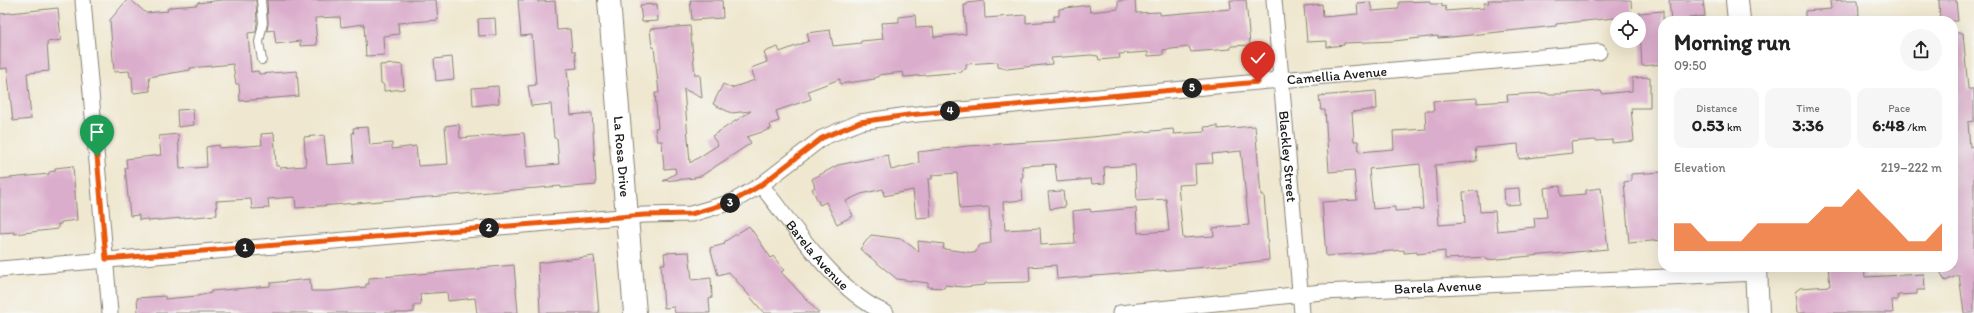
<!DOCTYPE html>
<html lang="en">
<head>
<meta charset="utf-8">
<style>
  body { margin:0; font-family:Itim,sans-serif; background:#f6f6f6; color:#222; height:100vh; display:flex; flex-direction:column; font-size:15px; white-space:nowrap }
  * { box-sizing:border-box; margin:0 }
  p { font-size:13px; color:#767676 }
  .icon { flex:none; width:22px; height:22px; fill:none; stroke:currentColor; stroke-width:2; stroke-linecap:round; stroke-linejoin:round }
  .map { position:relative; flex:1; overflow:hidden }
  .drawer { position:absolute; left:1658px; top:16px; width:300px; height:256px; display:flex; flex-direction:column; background:#fff; border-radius:16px; box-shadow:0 4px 16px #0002 }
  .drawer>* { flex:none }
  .controls { position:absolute; left:1610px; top:12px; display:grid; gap:8px }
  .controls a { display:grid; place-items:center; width:36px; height:36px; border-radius:50%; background:#fff; box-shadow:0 4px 16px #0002; font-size:20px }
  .pin { position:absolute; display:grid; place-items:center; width:34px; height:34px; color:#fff; margin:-41px -17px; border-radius:50% 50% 50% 0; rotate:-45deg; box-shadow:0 0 4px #0007 }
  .pin .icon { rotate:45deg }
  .km { position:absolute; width:20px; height:20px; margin:-10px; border-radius:50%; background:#222; color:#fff; font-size:11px; line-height:20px; text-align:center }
  .round { display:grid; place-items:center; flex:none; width:42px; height:42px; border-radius:21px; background:#f6f6f6 }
  .head { display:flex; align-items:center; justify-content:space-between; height:68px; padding:0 16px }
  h1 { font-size:22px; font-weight:700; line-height:30px }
  .metrics { display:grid; grid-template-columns:repeat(3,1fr); gap:6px; height:68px; padding:4px 16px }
  .metrics div { display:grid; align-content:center; border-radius:10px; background:#f6f6f6; text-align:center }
  .metrics b { font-size:17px; font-weight:700 }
  .metrics small { font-size:11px; font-weight:400 }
  .metrics p { font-size:11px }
  .chart { height:112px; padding:8px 16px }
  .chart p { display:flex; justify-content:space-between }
  .chart svg { width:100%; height:72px; margin-top:4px; fill:#ea580c; opacity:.7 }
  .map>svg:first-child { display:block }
</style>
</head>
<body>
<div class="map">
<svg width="1974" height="313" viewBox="0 0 1974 313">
  <rect width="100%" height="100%" fill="#f6f6f2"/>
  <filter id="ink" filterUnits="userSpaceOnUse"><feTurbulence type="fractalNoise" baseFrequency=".025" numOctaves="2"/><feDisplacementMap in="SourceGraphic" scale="8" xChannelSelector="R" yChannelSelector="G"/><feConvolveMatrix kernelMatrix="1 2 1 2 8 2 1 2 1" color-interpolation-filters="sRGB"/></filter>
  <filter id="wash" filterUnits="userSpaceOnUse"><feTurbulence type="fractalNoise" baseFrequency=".012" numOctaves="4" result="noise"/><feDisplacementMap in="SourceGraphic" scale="16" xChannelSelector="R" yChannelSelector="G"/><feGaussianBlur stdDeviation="0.9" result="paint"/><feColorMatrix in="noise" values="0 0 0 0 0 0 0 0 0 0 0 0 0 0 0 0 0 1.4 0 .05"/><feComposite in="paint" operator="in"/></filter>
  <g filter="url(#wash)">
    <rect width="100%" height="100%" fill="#efe7cf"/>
    <g id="blocks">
      <path fill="#dbadcc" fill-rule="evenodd" d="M127 0H131L146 13 168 11 167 9 171 7 197 5V3L222 0H256L257 23 256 32 248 33 251 72 258 71 259 74 297 71 299 96 240 101 239 84H236L233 64 190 68V70L149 77 150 91 133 93 132 77H130L129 71 114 72 110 20Z
        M267 0H436L438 20 398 23 399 34 383 36 384 55 366 56 364 24 341 27 340 17 315 18 317 45 300 46V41L276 44 274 30 267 31 268 23Z
        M518 0H538V2L555 1 557 30 570 29 572 51H575L577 68 567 69 571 115 592 113 596 185 561 188V186L296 208 295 197 268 199 269 208 252 209 251 199 216 201 217 215 148 221V219L139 220V215L130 216 125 168H127L126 159 161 155 159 136 178 134 180 169 207 167 206 147 219 145V148L262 145 261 134 274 133 276 166H279L280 168 306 166 304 137 324 135 327 165 354 163 352 133H354L353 128 368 127 370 145 392 143V149L416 146 418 166 448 164 445 126 459 124 460 138 524 133 527 167 559 164 557 138H554L551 104 531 106 528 86 536 85 532 35 521 36Z
        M690 0H722L723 18 692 20Z
        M1135 0 1136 13 1160 12V15L1231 9 1230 0H1246L1250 45 1231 46V49L1191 52 1189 47 1163 50V55L1148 56V52L1119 54 1120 58 1099 60 1098 56 1091 55 1051 58 1052 64 1007 69 998 67V62L966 64V69L962 70V72L904 77 903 72 879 75V77H875V79L840 84V79L808 91 811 99 776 111 779 121 770 124 771 129 747 137 751 143 701 176 694 177 695 178 663 181 676 173 675 168 664 169 662 141H657L655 128H658L655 93H659L654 47H652L650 29 690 26 695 75H700L702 98 684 89 690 163 718 145 712 136 751 111 731 113 713 104 723 84 731 88 755 80 751 68 767 62 764 52 778 47 780 52 809 41 807 33 830 30 833 46 861 43V41L883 39 881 23 899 22V17L915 15 916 28 933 27 934 37 966 34 964 5H967V3L984 1 985 18 1026 15V23L1054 21V16H1059V9L1089 5 1090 12 1118 9V1Z
        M1488 0H1631L1632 18 1614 19V18L1556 24V26L1451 37 1438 38V36L1394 41 1344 43V45L1327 47V41L1307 42 1304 6 1322 4 1323 17 1358 14 1357 3 1370 2 1372 11 1399 9V2L1430 1V4H1442V7L1445 6 1446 11 1484 8V3H1489Z
        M1669 0H1703L1705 16 1689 18V21H1671Z
        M1845 0H1858L1859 15 1856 16 1857 21H1805V11L1831 9 1830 1Z
        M1939 0H1956L1958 21H1940Z
        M657 4 658 21 642 22 640 5Z
        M58 8 61 40 47 42 49 71 27 73 31 119 13 121 7 68 0 69V14Z
        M1663 11V64L1642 66 1639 13Z
        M495 18 496 35 479 36 478 19Z
        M1953 33H1963L1968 89H1974V121L1968 122 1970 147 1974 146V313H1964L1959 275 1945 281 1938 267H1953Z
        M452 57 454 79 436 81 434 59Z
        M395 64 402 65 404 89 384 91V85L381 83 380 65Z
        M1650 77V108H1631L1634 141 1612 143V140L1596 141 1595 140 1571 142 1572 153 1519 159 1518 144 1475 148 1477 161 1435 165 1439 225 1465 223 1463 192 1478 191 1480 212 1495 211 1497 231 1535 227 1534 218 1547 217 1544 188 1560 186 1561 196 1586 194V190L1601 188 1608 249 1487 260 1486 257 1445 259V251L1417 254V252L1404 253V250L1326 256 1322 202 1357 200 1354 170 1329 172 1325 110H1321L1319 96 1376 91 1377 109 1352 112 1354 141H1358L1359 152 1394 149 1393 131 1426 129 1425 111H1434L1433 101 1477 98V103L1508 101 1507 95 1524 94 1546 93V94H1561L1601 91 1602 94 1632 91V78ZM1420 164 1423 209 1395 211V207L1373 209 1369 169Z
        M498 86 499 103 473 106 472 88Z
        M193 109 194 125 178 127 177 110Z
        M1218 126V129L1255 126 1261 195H1264L1269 260 1208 267 1057 279 1056 265 1029 267 1030 281 1026 282 985 283V285L963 287 945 285 944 288 928 287V283L897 279 860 249 871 235 902 239 919 252 918 241 944 244 943 249 975 253 980 245 991 243 989 207 960 209 957 173 932 175V179H928L931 217 916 218 913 190 884 196 883 189 861 194 846 201 853 216 837 224 826 202 820 205 812 189 815 187 812 179 838 165 888 155 891 170 919 163 918 152 968 146 1061 140 1173 129 1174 134 1205 132 1204 127ZM1241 151 1249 225 1213 228 1214 236 1183 238 1178 185 1196 184 1195 164 1213 163 1212 154ZM1055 164 1057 182 1091 179 1092 184 1105 183 1104 167 1135 165 1137 201 1166 199 1169 231 1138 233 1136 208 1091 212 1090 209 1073 211 1075 243 1041 245 1040 228 1005 230 1003 202 1023 200 1021 178 1023 177 1022 166Z
        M73 166 77 220 61 222V224H58V229L14 234V232L0 233V179L49 174V172L55 171V168Z
        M1663 172V240L1629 243 1624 182 1631 181V174Z
        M1519 188 1520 204 1505 205 1504 189Z
        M1063 191 1065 207 1050 209 1048 192Z
        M749 226 771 258 773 256 784 270 781 272 819 313H764L729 272 718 275 710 248 725 244 724 242Z
        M689 252 692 280 711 278 712 298 709 299 710 313H675L674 307 664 308 661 264H665L664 253Z
        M594 256 599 313H540L538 263Z
        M514 265 518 313H477L475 298 448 301 447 292 420 294 421 305H414V312L408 313H138L137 298 165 296V299L197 296 211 293V291L270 286V283L310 279 311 291H329L366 287V284H369V278L480 269V268Z
        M1828 267H1864L1865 277 1924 274 1925 290H1917V294L1898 295V300H1892L1893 313H1797L1795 292 1800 288 1830 286Z"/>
    </g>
  </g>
  <g filter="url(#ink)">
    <use href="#blocks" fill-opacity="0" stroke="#868276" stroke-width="1"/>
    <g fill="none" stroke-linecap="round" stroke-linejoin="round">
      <g stroke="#868276" stroke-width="10">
        <path id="lane" d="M261 0 263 23 259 42 262 60"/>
      </g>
      <g stroke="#868276" stroke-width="17">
        <g id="street">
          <path d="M83 0 110 313"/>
          <path id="s1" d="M1274 0 1302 313"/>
          <path id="s2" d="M761 185C793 225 838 294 886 313"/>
          <path id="s3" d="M0 269 644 215 691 214 732 202 761 185 822 138 860 122 908 115 1258 82 1599 52"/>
          <path id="s4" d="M1120 313 1322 292 1757 273"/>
        </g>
      </g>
      <g stroke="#868276" stroke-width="24">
        <g id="secondary">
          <path id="s5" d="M609 0 635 313"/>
          <path d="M1737 0 1739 21"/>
          <path d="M1756 267 1758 313"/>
        </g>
      </g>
      <use href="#lane" stroke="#fff" stroke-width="8"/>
      <use href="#street" stroke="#fff" stroke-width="15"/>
      <use href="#secondary" stroke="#fff" stroke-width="22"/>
    </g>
  </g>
  <g fill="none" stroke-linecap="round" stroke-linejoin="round" filter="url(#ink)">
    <g stroke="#fff" stroke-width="8">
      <path id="route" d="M97 156 106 259 644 215 691 214 732 202 761 185 822 138 860 122 908 115 1258 82"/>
    </g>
    <use href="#route" stroke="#ea580c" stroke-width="5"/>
  </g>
  <g text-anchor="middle" stroke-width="4" stroke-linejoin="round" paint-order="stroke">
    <g font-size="14" fill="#1c1c1c" stroke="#f6f6f2">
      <text dy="5" stroke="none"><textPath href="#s3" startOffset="1367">Camellia Avenue</textPath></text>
      <text dy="5" stroke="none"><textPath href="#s5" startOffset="157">La Rosa Drive</textPath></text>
      <text dy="5" stroke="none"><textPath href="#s1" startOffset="157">Blackley Street</textPath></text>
      <text dy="5" stroke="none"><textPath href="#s2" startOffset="90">Barela Avenue</textPath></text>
      <text dy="5" stroke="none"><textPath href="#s4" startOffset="319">Barela Avenue</textPath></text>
    </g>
  </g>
</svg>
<div class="controls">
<a><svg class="icon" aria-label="locate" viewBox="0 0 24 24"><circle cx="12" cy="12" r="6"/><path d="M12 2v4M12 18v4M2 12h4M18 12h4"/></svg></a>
</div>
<div class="pin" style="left:97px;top:156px;background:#1e9e55"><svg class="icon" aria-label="arrive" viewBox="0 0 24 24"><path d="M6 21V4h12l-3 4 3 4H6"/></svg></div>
<div class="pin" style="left:1258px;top:82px;background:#d93025"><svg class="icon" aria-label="check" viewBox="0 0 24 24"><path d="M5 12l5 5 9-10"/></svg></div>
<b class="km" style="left:245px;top:248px">1</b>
<b class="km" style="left:489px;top:228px">2</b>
<b class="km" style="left:730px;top:203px">3</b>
<b class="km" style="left:950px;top:111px">4</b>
<b class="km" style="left:1192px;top:88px">5</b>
<section class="drawer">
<div class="head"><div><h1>Morning run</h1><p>09:50</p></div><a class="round"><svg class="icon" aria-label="share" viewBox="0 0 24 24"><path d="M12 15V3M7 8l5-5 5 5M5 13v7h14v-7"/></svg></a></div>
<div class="metrics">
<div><p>Distance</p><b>0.53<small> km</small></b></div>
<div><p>Time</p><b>3:36</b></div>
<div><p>Pace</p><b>6:48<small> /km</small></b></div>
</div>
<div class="chart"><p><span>Elevation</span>219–222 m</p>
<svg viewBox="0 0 160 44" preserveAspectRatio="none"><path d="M0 44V27L10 27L20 38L30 38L40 38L50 27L60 27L70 27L80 27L90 17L100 17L110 6L120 17L130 27L140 38L150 38L160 27V44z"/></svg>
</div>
</section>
</div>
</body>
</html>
